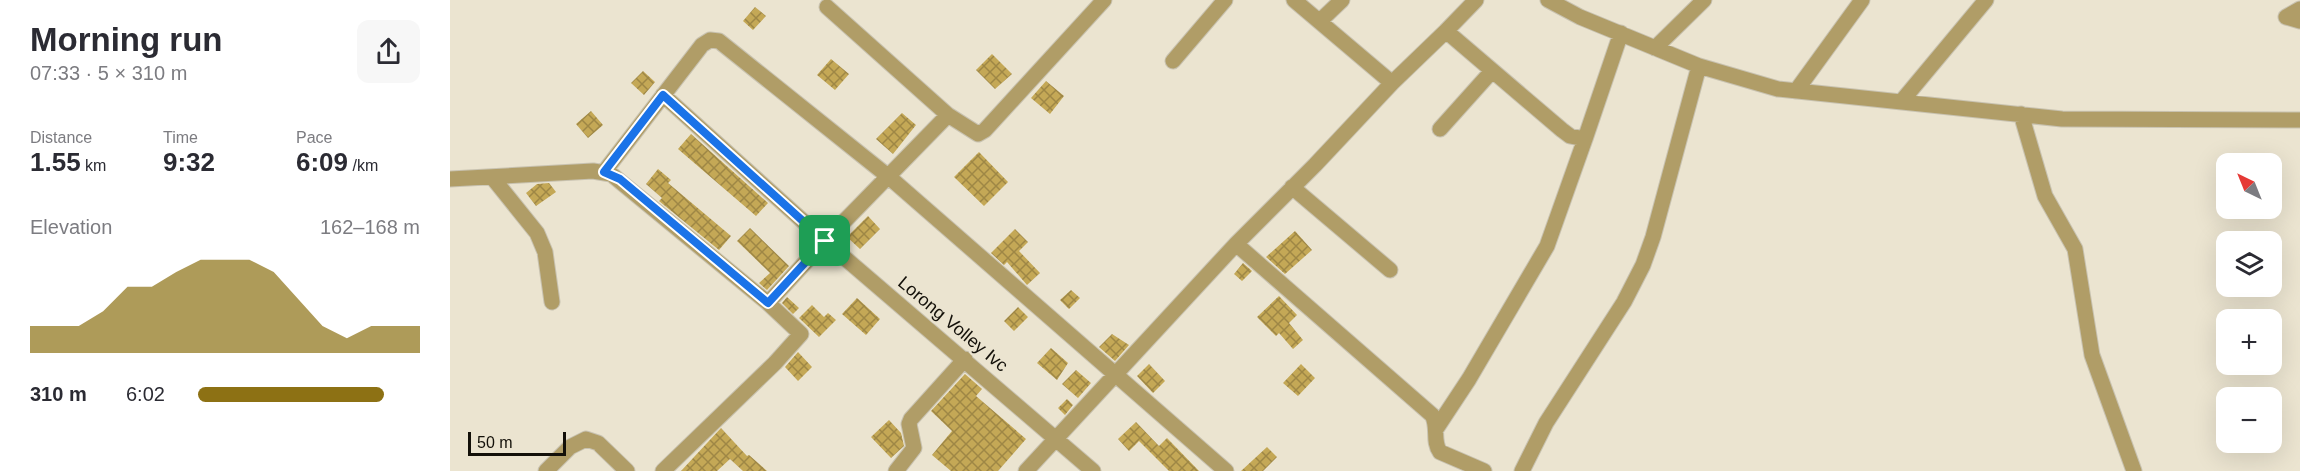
<!DOCTYPE html>
<html lang="en">
<head>
<meta charset="utf-8">
<style>
  body { margin:0; font-family:Arial,sans-serif; background:#f7f7f7; color:#2b2b33; height:100vh; display:flex; flex-direction:column; font-size:22px; white-space:nowrap }
  * { box-sizing:border-box; margin:0 }
  p { font-size:20px; color:#7c7c81 }
  .icon { flex:none; width:33px; height:33px; fill:none; stroke:currentColor; stroke-width:2; stroke-linecap:round; stroke-linejoin:round }
  .map { position:relative; flex:1; overflow:hidden }
  .side { display:flex; flex-direction:column; background:#fff; width:450px }
  .side>* { flex:none }
  .needle { width:39px; rotate:317deg }
  .controls { position:absolute; left:1766px; top:153px; display:grid; gap:12px }
  .controls a { display:grid; place-items:center; width:66px; height:66px; border-radius:12px; background:#fff; box-shadow:0 6px 24px #0002; font-size:30px }
  .scale { position:absolute; left:18px; bottom:15px; width:98px; box-sizing:border-box; padding-left:6px; border:3px solid #131009; border-top:0; font-size:16px; line-height:21px; white-space:nowrap; color:#131009; -webkit-text-stroke:4px #ebe4d0; paint-order:stroke }
  .pin { position:absolute; display:grid; place-items:center; width:51px; height:51px; color:#fff; margin:-26px; border-radius:12px; box-shadow:0 3px 9px #0006 }
  .round { display:grid; place-items:center; flex:none; width:63px; height:63px; border-radius:12px; background:#f7f7f7 }
  .headline { display:flex; align-items:center; justify-content:space-between; height:102px; padding:0 30px }
  h1 { font-size:33px; font-weight:800; line-height:45px }
  .metrics { display:grid; grid-template-columns:repeat(3,1fr); gap:9px; height:102px; padding:6px 30px }
  .metrics div { display:grid; align-content:center }
  .metrics b { font-size:26px; font-weight:800 }
  .metrics small { font-size:16px; font-weight:400 }
  .metrics p { font-size:16px }
  .chart { height:168px; padding:12px 30px }
  .chart p { display:flex; justify-content:space-between }
  .chart svg { width:100%; height:108px; margin-top:6px; fill:#8d7114; opacity:.7 }
  ul { padding:0 30px; list-style:none; font-size:20px }
  li { display:grid; grid-template-columns:96px 72px 1fr; align-items:center; height:45px }
  li i { height:15px; border-radius:8px; background:#8d7114 }
  main { display:flex; flex:1; min-height:0 }
  .map>svg:first-child { display:block }
</style>
</head>
<body>
<main>
<section class="side">
<div class="headline"><div><h1>Morning run</h1><p>07:33 · 5 × 310 m</p></div><a class="round"><svg class="icon" aria-label="share" viewBox="0 0 24 24"><path d="M12 15V3M7 8l5-5 5 5M5 13v7h14v-7"/></svg></a></div>
<div class="metrics">
<div><p>Distance</p><b>1.55<small> km</small></b></div>
<div><p>Time</p><b>9:32</b></div>
<div><p>Pace</p><b>6:09<small> /km</small></b></div>
</div>
<div class="chart"><p><span>Elevation</span>162–168 m</p>
<svg viewBox="0 0 160 44" preserveAspectRatio="none"><path d="M0 44V33L10 33L20 33L30 27L40 17L50 17L60 11L70 6L80 6L90 6L100 11L110 22L120 33L130 38L140 33L150 33L160 33V44z"/></svg>
</div>
<ul>
<li><b>310 m</b>6:02<i style="width:84%"></i></li>
</ul>
</section>
<div class="map">
<svg width="1850" height="471" viewBox="0 0 1850 471">
  <defs>
    <pattern id="building-cross-hatch" width="8" height="8" patternUnits="userSpaceOnUse" patternTransform="scale(1.5)"><rect width="8" height="8" fill="#c4a856"/><path d="M0 0l8 8M0 8l8-8" fill="none" stroke="#9e8745"/></pattern>
  </defs>
  <rect width="100%" height="100%" fill="#ebe4d0"/>
  <path fill="url(#building-cross-hatch)" d="M305 7 316 16 303 30 293 21Z
    M542 54 562 74 545 89 526 70Z
    M381 59 399 74 385 90 367 75Z
    M193 71 205 82 194 95 181 83Z
    M596 81 614 96 600 114 581 98Z
    M141 111 153 125 138 138 126 124Z
    M452 113 466 125 443 154 426 139Z
    M241 134 318 203 306 216 228 149Z
    M529 152 558 182 534 206 504 177Z
    M208 169 221 180 218 183 281 236 269 250 209 201 212 198 196 184Z
    M99 183 106 192 86 206 76 193 87 184Z
    M418 216 430 229 410 249 397 237Z
    M300 228 339 266 317 290 309 283 320 273 287 241Z
    M565 229 578 242 569 251 590 273 577 285 557 262 554 265 541 253Z
    M845 231 862 250 835 274 816 257Z
    M793 263 802 271 792 281 784 274Z
    M621 290 630 298 619 309 610 300Z
    M829 296 847 315 839 323 853 340 843 349 829 333 826 336 807 317Z
    M337 297 349 308 343 314 332 303Z
    M407 298 430 319 416 335 392 314Z
    M362 305 374 317 378 313 386 320 369 337 349 318Z
    M568 307 578 317 564 331 554 321Z
    M662 334 679 345 665 361 649 347Z
    M601 348 618 363 607 380 587 363Z
    M348 352 362 367 348 381 335 367Z
    M699 364 715 381 703 393 687 376Z
    M851 364 865 378 848 396 833 383Z
    M626 370 641 383 628 398 612 384Z
    M515 374 532 389 526 396 576 439 548 471H501L482 455 502 431 481 411Z
    M617 399 623 405 615 415 608 408Z
    M439 420 451 433 454 446 441 458 421 437Z
    M686 422 709 446 717 438 749 471H719L689 441 679 451 668 439Z
    M271 428 297 456 299 455 317 471H293L280 459 267 471H231Z
    M817 447 827 457 813 471H791Z"/>
  <g fill="none" stroke-linecap="round" stroke-linejoin="round">
    <g stroke="#c8c2b0" stroke-width="17">
      <path id="minor" d="M1098 0 1130 17 1249 66 1328 89 1612 119 1850 120
        M377 7 498 115 528 134 535 130 654 0
        M1850 9 1836 17 1850 21
        M870 21 892 0
        M996 31 1026 0
        M1205 48 1254 0
        M723 61 775 0
        M942 83 996 31 1112 130 1120 136 1135 139 1171 33
        M1346 91 1412 0
        M213 95 375 241 643 471
        M1451 102 1536 0
        M1571 114 1595 196 1625 249 1642 355 1684 471
        M990 129 1042 71
        M154 172 252 45 260 40 269 41 439 177 776 471
        M42 177 87 233 95 252 102 302
        M0 179 143 171 161 174 318 303 375 241 498 115
        M842 187 940 270
        M786 244 982 415C989 427 982 441 990 452L1034 471
        M986 429 1019 379 1097 246 1135 139
        M96 471 120 447 136 439 148 443 177 471
        M213 471 325 363 351 334 318 303
        M446 471 464 448 459 424 461 419 515 359
        M576 471 786 244 865 165 942 83 844 0
        M1072 471 1096 423 1174 302 1193 265 1203 237 1249 66"/>
    </g>
    <use href="#minor" stroke="#b09d67" stroke-width="15"/>
  </g>
  <g fill="none" stroke-linecap="round" stroke-linejoin="round">
    <g stroke="#fff" stroke-width="12">
      <path id="route" d="M213 95 375 241 318 303 170 179 154 172Z"/>
    </g>
    <use href="#route" stroke="#1a73e8" stroke-width="8"/>
  </g>
  <g text-anchor="middle" stroke-width="4.5" stroke-linejoin="round" paint-order="stroke">
    <g font-size="18" fill="#131009" stroke="#ebe4d0">
      <text transform="translate(503 324) rotate(40)" y="6">Lorong Volley Ivc</text>
    </g>
  </g>
</svg>
<div class="controls">
<a><svg class="needle" viewBox="-14 -14 28 28"><path d="M0-13l5 13h-10z" fill="#e53935"/><path d="M0 13l5-13h-10z" fill="#7c7c81"/></svg></a>
<a><svg class="icon" aria-label="layers" viewBox="0 0 24 24"><path d="M12 4l9 5-9 5-9-5zM3 14l9 5 9-5"/></svg></a>
<a>+</a>
<a>−</a>
</div>
<div class="scale">50 m</div>
<div class="pin" style="left:375px;top:241px;background:#1e9e55"><svg class="icon" aria-label="arrive" viewBox="0 0 24 24"><path d="M6 21V4h12l-3 4 3 4H6"/></svg></div>
</div>
</main>
</body>
</html>
